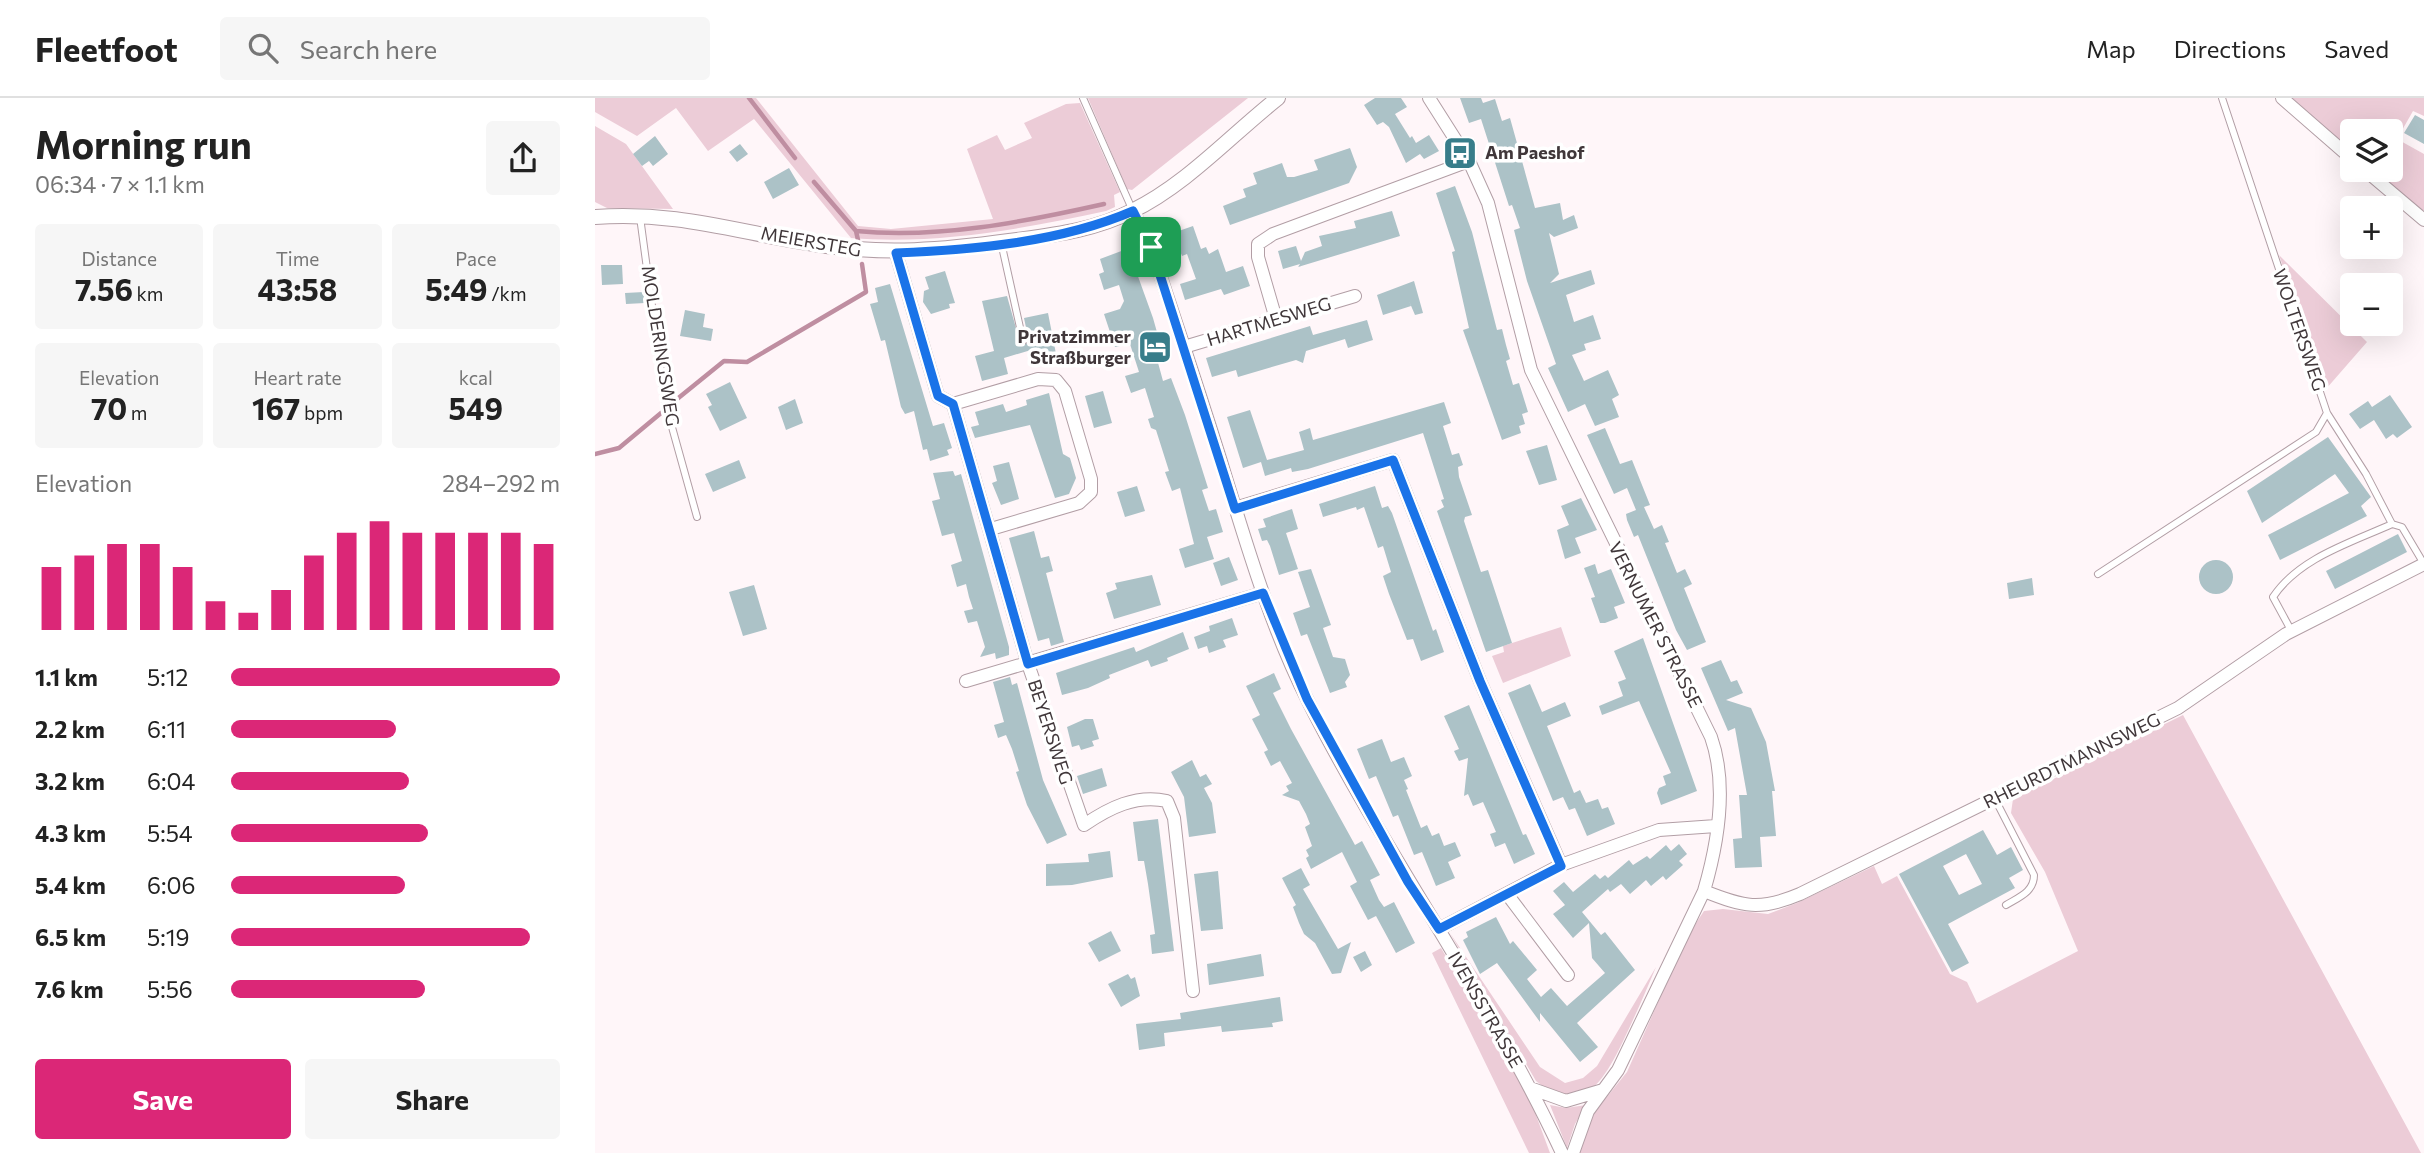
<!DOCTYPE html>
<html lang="en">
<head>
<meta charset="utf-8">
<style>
  body { margin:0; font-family:Commissioner,sans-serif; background:#f6f6f6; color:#222; height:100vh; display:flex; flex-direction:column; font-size:26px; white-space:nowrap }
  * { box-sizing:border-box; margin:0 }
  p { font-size:23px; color:#767676 }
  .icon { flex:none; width:38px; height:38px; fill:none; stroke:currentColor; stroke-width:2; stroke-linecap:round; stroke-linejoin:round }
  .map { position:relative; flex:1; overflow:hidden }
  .sheet { display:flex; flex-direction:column; background:#fff; width:595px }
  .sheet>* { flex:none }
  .buttons { position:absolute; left:1745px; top:21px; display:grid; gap:14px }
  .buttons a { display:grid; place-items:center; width:63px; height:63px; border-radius:7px; background:#fff; box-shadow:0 7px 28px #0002; font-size:35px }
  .pin { position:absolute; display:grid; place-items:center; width:60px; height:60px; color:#fff; margin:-30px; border-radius:14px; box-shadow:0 4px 10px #0006 }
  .round { display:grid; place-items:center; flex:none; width:74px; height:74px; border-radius:7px; background:#f6f6f6 }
  .headline { display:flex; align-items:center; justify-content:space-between; height:119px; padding:0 35px }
  h1 { font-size:38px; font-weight:700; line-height:52px }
  .figures { display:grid; grid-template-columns:repeat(3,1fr); gap:10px; height:119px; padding:7px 35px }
  .figures div { display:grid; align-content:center; border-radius:7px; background:#f6f6f6; text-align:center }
  .figures b { font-size:30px; font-weight:700 }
  .figures small { font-size:19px; font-weight:400 }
  .figures p { font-size:19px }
  .chart { height:196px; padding:14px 35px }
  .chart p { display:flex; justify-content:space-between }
  .chart svg { width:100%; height:126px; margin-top:7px; stroke:#db2777; stroke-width:6 }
  .button { display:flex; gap:14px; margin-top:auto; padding:14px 35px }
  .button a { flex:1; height:80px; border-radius:7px; background:#db2777; color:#fff; font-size:28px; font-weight:700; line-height:80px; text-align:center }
  .button a+a { background:#f6f6f6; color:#222 }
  ul { padding:0 35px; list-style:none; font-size:23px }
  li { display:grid; grid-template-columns:112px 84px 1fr; align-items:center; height:52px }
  li i { height:18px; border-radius:9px; background:#db2777 }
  header { display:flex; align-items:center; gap:42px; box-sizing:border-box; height:98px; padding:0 35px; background:#fff; border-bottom:2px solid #e0e0e0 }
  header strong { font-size:33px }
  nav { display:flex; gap:38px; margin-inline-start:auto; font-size:24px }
  .search { width:490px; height:63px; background:#f6f6f6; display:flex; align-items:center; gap:18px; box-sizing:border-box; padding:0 24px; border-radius:7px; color:#767676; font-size:26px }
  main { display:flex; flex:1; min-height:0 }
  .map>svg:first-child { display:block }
</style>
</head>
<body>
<header>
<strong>Fleetfoot</strong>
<div class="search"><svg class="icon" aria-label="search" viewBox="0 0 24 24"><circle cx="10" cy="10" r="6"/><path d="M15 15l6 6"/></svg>Search here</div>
<nav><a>Map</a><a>Directions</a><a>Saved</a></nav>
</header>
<main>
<section class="sheet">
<div class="headline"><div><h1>Morning run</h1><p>06:34 · 7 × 1.1 km</p></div><a class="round"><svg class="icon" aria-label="share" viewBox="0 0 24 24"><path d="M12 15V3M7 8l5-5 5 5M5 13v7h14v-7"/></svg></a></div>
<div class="figures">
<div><p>Distance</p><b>7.56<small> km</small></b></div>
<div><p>Time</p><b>43:58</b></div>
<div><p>Pace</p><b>5:49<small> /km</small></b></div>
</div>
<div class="figures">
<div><p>Elevation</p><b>70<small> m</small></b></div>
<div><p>Heart rate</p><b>167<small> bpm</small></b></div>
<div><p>kcal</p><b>549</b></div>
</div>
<div class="chart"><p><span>Elevation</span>284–292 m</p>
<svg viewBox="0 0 160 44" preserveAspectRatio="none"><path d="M5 44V22M15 44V18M25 44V14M35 44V14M45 44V22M55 44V34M65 44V38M75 44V30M85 44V18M95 44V10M105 44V6M115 44V10M125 44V10M135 44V10M145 44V10M155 44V14"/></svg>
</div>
<ul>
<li><b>1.1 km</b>5:12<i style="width:100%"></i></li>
<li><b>2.2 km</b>6:11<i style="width:50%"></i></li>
<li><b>3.2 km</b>6:04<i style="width:54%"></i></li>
<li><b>4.3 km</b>5:54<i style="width:60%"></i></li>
<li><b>5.4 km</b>6:06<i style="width:53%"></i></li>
<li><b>6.5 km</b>5:19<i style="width:91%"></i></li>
<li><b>7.6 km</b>5:56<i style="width:59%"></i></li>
</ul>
<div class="button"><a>Save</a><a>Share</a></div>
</section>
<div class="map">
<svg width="1829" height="1055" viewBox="0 0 1829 1055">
  <rect width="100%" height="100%" fill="#fff6f9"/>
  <path fill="#ecccd7" d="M0 0H161L263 128 296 131 398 121 372 51 402 37 410 52 437 40 429 25 471 6 485 5 525 94 519 97 520 109 511 113C428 131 341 147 256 140L159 21 113 53 81 10 42 38 0 14Z
    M493 0H653L537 92 532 91Z
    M1697 0H1829V18L1818 13 1802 41 1829 56V112H1823L1778 72H1796V33H1757V54Z
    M0 28 31 46 78 111 12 110 0 104Z
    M1684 157 1772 244 1731 291Z
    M966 529 976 558 908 585 897 558 909 554 908 548Z
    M1588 617 1826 1055H984L999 1015 1032 974 1093 837 1109 813 1128 811 1173 816 1202 805 1279 768 1287 786 1302 778 1355 876 1372 884 1382 905 1483 853 1450 774 1416 715 1418 701Z
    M855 835 945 969 970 985 988 980 1002 968 1061 869C1051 893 1041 916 1030 939 1010 981 989 1021 941 983Z
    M846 850 935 1001 955 1055H934L837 855Z
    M955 1007 971 1010 991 1007 980 1026 972 1050Z"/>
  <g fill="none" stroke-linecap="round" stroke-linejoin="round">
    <path stroke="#bf8ea1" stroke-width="4.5" d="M154 0 200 60
      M219 84 261 133 263 142
      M261 133C343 141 429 124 509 106
      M76 306 129 263 152 264 271 194 267 166
      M0 356 24 350 66 315"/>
  </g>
  <path fill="#acc2c7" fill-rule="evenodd" d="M780 0H806L812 9 800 16 815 40 817 38 821 45 834 37 844 53 829 61 825 56 811 65 794 29 788 24 782 27 769 7Z
    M865 0H886L888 5 900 1 907 23 915 20 940 110 965 105 968 122 979 117 983 130 959 139 954 135 964 176 955 185 996 172 1000 186 971 197 979 224 998 217 1006 241 989 246 991 252 977 257 989 283 1013 272 1024 297 1017 301 1024 319 1000 328 990 306 973 314 953 270 961 266 932 183 919 132 925 130 917 107 914 108 886 21 874 25Z
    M1820 17 1829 22V46L1809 35Z
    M60 38 73 56 58 68 54 63 47 68 38 56Z
    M145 46 153 56 142 64 134 54Z
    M755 50 762 69 754 85 635 127 628 108 651 99 648 91 662 86 658 75 687 65 692 79H699L723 72 719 62Z
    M194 70 204 87 178 101 169 84Z
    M860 88 877 134 902 232 907 231 911 247 915 261 911 263 918 287 924 285 933 314 927 316 930 326 924 328 926 335 907 342 868 232 874 230 857 154 860 153 841 95Z
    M797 113 805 138 703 169 705 166 688 171 683 153 701 148 706 163 710 154 727 148 724 138 761 130 759 123Z
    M598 128 606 151 611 149 614 156 623 151 631 174 648 168 655 188 629 197 626 191 590 202 585 186 601 181 592 156 587 158 578 135Z
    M529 152 536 159 558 220 569 259 562 261 568 283 576 280 590 317 613 390 607 392 614 413 621 411 628 434 612 439 619 461 590 470 584 451 599 446 585 390 577 393 570 374 574 373 561 332 556 330 553 321 559 319 550 290 536 295 530 278 544 274 535 246 520 249 509 216 525 211 529 203 524 187 509 192 504 176 509 174 505 161Z
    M6 167H27L28 186 7 187Z
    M350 173 360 205 354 206 355 210 336 216 328 204 329 193 334 191 330 179Z
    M819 183 828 215 820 217 814 203 816 208 788 217 782 197Z
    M295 186 338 328 349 325 357 350 352 352 354 357 335 363 332 351 328 352 319 313 310 316 306 309 290 242 286 243 275 206 283 204 280 190Z
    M49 194 50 205 31 206 30 195Z
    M412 198 426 248 434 244 429 220 453 215 462 261 438 266 436 252 409 260 413 276 387 283 380 258 399 253 387 203Z
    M90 212 110 216 108 229 118 231 116 243 85 238Z
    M772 222 778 242 753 250 750 241 711 253 708 265 701 262 643 279 641 272 617 279 611 260 715 228 718 237Z
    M135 284 152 320 125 333 113 309 117 307 111 296Z
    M508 293 517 325 499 330 490 298Z
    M454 295 468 356 475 360 481 380 474 396 460 400 435 327 380 340 376 329 384 327 380 314 408 306 411 314 432 307 431 302Z
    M1795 297 1817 329 1802 340 1798 336 1791 341 1779 322 1765 331 1754 316 1773 303 1777 309Z
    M200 301 208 325 191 332 183 309Z
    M849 304 856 325 848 328 857 357 864 355 868 367 863 369 864 379 877 417 870 419 869 423 886 474 893 472 917 545 891 554 842 413 849 409 846 402 849 401 828 335 713 371 697 374 696 370 670 378 666 364 648 370 632 319 655 312 672 362 709 352 704 334 715 330 718 342Z
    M1010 330 1025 366 1037 362 1055 407 1049 409 1059 431 1067 427 1074 444 1070 445 1082 475 1090 471 1097 486 1089 490 1111 544 1092 552 1081 532 1043 437 1039 439 1032 422 1031 416 1041 412 1032 390 1019 396 992 337Z
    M1733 339 1776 399 1766 408 1772 418 1685 462 1673 437 1754 395 1740 376 1667 425 1652 393Z
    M952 347 962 382 944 387 931 353Z
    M144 362 151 380 118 394 110 376Z
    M414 364 424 401 406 407 397 385 402 383 398 368Z
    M358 373 360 378 366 376 414 549V557L401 561 400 555 385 559 390 549 382 523 373 525 369 513 378 511 374 499 371 486 362 489 356 467 367 463 359 435 347 438 337 403 345 401 338 375Z
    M542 388 550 413 530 419 522 394Z
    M780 388 787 410 793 408 797 415 838 533 841 531 849 554 826 563 818 541 812 542 794 496 788 478 796 474 788 448 783 450 769 409 762 412 761 409 728 419 724 406Z
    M986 400 1002 432 980 440 986 455 970 461 962 432 974 427 966 408Z
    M697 411 703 431 691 435 703 471 684 477 675 448 672 442 667 443 663 431 671 429 668 421Z
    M439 433 446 460 454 458 458 473 451 475 469 544 456 548 454 540 443 543 414 440Z
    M1803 436 1812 454 1740 491 1731 473Z
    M634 459 643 482 626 488 618 465Z
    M1604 479a17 17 0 1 1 34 0a17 17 0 1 1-34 0Z
    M1000 466 1003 476 1016 471 1030 505 1019 509 1023 520 1010 525H1005L996 500 1000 499 989 470Z
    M716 471 736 527 728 530 738 559 750 561 755 577 750 584 752 589 735 595 712 536 706 538 698 515 715 509 703 474Z
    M557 477 566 507 519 521 511 495 522 491 520 485Z
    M1437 480 1439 497 1414 501 1412 485Z
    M159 487 172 531 148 538 134 494Z
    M637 520 643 537 628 542 631 549 614 555 612 548 603 551 599 539 615 533 614 528Z
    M588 534 594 551 572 560 573 563 556 569 553 562 514 577 515 580 493 590 467 597 461 575 539 549 541 554Z
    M1048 540 1102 693 1066 707 1062 695 1064 690 1071 687 1068 678 1076 675 1044 603 1007 617 1004 608 1028 598 1023 584 1031 581 1019 553Z
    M1126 562 1136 584 1142 582 1148 595 1131 602 1156 610 1171 644 1180 693H1177L1181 738 1165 739 1167 769 1140 770 1138 741 1147 740 1144 697H1152L1140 630 1133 633 1106 570Z
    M679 575 686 591 678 595 696 631 760 747 767 743 785 777 775 782 784 802 789 809 799 804 820 845 801 855 781 818 773 822 755 788 762 784 747 754 716 771 711 760 714 758 711 752 717 748 710 729 715 726 711 716 704 703 687 697 694 693 691 688 697 685 685 663 676 668 669 654 673 652 657 621 665 617 651 588Z
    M415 579 417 587 422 585 448 682 472 737 452 746 432 707 421 674 424 673 417 651 411 637 403 640 399 627 409 624 398 584Z
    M935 586 947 614 970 604 976 618 952 628 979 695 985 692 991 705 1003 701 1007 711 1013 709 1020 726 992 738 980 710 974 712 968 699 958 703 913 595Z
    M874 607 928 737 931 736 940 756 919 766 910 745 900 749 895 736 901 734 888 704 878 708 873 696 869 698 873 660 864 663 859 653 864 651 849 618Z
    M490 621H498L504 641 497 643 499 648 486 652 484 647 477 649 472 629Z
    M787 641 796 664 809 659 817 678 809 682 813 691 811 692 826 730 832 727 837 738 844 735 849 748 860 744 866 758 853 764 860 780 841 788 827 754 819 757 803 717 798 719 781 678 774 681 762 651Z
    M597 662 605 679 611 676 617 686 609 690 617 705 621 735 594 739 589 699 576 674Z
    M507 670 512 688 488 696 482 678Z
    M563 721 579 853 557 856 555 837 560 836 553 786 549 763H543L538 724Z
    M1388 732 1402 757 1416 749 1428 772 1414 780 1420 790 1353 826 1374 865 1357 874 1304 776ZM1371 756 1387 786 1364 797 1348 768Z
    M1084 746 1092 756 1084 763 1088 767 1071 782 1068 778 1056 788 1051 782 1035 796 1026 786 1015 794 1013 791 987 814 1006 837 1010 834 1040 872 982 925 1003 949 985 964 945 915V924L902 865 885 876 868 842 873 839 871 834 901 819 915 846 918 843 942 872 932 881 946 899 956 890 972 908 1010 875 997 860 994 825 978 840 958 816 970 807 958 793 969 784 978 794 1000 776 1005 781 1010 777 1013 780 1034 762 1038 767 1052 758 1055 761 1071 747 1076 753Z
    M515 753 518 779 477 787 451 788V766L494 764 493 756Z
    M706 770 715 787 708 791 743 851 756 844 746 875 737 876 720 845 709 836 704 825 698 809 701 807 687 780Z
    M623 773 628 831 606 833 599 776Z
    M516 833 526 853 504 864 493 845Z
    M770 853 777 867 766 874 758 859Z
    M666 856 669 878 614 887 612 866Z
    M533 876 536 881 540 879 545 898 526 909 513 886Z
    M685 899 688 923 677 925 678 929 627 934 626 928 569 935 570 948 544 952 541 926 586 921 585 915Z"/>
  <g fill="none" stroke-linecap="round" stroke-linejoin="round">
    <g stroke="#b29ea5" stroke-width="8">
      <path id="service" d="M488 0 537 111
        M45 119 70 304 102 419
        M406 144 428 243
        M1732 315 1771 376 1797 426
        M1503 476 1721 334 1732 315 1627 0
        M1697 534 1678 499C1704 460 1755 445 1797 426L1807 429 1829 466
        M1400 701 1439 777C1439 794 1424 799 1411 807"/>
    </g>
    <g stroke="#b29ea5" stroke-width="14">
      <path id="minor" d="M834 0 874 63 893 105 936 272 1116 639C1133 687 1123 745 1109 793L1023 972 993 1013 978 1055
        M1687 0 1757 61
        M1770 72 1829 122
        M538 113 556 149C580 222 605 296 628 370 652 448 676 530 713 603 791 758 894 898 967 1055
        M301 155 343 298 358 306 433 566 489 727C514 710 541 696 572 703L579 720 598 893
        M681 221 663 159V146L678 136 874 63
        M589 249 760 198
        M358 306 443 281 461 282 470 293 496 381V394L484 405 396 431
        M640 410 798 362 885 583 966 767
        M371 583 668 495
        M1109 793C1149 809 1165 813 1205 796L1583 610 1691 536 1829 466
        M912 796 973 877
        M844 831 966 767 1064 732 1121 728
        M935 990 971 1003 1008 992"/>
    </g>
    <g stroke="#b29ea5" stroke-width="16">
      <path id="tertiary" d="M0 119C85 113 143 135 225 147 290 157 349 152 414 143 457 137 498 133 537 113 591 87 636 37 683 0"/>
    </g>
    <use href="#service" stroke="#fff" stroke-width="6"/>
    <use href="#minor" stroke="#fff" stroke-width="12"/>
    <use href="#tertiary" stroke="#fff" stroke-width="14"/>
  </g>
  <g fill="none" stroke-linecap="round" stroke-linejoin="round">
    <g stroke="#fff" stroke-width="14">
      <path id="route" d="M538 113 556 149 640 411 798 362 885 583 966 768 844 831 813 784 712 601 668 495 433 566 358 306 343 298 301 155C379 152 466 144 538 113Z"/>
    </g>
    <use href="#route" stroke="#1a73e8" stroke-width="9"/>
  </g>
  <defs>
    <g id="bus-square" transform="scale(1.75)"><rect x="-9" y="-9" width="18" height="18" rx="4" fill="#387d8a" stroke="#fff"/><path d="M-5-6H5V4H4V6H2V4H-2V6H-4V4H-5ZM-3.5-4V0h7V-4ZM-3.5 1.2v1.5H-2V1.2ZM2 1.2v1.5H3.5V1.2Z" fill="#fff"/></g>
    <g id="hotel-square" transform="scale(1.75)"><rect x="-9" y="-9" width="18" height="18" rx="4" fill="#387d8a" stroke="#fff"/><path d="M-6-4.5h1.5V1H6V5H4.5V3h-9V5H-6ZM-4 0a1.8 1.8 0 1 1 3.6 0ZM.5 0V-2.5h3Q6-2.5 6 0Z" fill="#fff"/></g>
  </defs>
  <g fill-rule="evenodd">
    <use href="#bus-square" x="865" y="55"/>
    <use href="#hotel-square" x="560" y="249"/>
  </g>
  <g text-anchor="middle" stroke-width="7" stroke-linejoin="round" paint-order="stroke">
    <g font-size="18" font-weight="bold" fill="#40373a" stroke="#fff" text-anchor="start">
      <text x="890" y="61">Am Paeshof</text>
      <text x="536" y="245" text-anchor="end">Privatzimmer<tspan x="536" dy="21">Straßburger</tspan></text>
    </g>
    <g font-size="18" fill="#40373a" stroke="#fff">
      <text transform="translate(216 144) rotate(10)" y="6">MEIERSTEG</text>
      <text transform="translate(674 224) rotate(-17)" y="6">HARTMESWEG</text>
      <text transform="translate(1704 232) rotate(71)" y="6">WOLTERSWEG</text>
      <text transform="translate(65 248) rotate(81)" y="6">MOLDERINGSWEG</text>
      <text transform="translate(1060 527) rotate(63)" y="6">VERNUMER STRASSE</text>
      <text transform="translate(455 634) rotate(72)" y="6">BEYERSWEG</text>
      <text transform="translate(1477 663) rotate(-26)" y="6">RHEURDTMANNSWEG</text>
      <text transform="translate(890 912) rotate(60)" y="6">IVENSSTRASSE</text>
    </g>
  </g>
</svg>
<div class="buttons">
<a><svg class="icon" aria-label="layers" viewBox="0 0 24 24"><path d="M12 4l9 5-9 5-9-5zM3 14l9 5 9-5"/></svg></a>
<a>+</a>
<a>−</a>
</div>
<div class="pin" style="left:556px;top:149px;background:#1e9e55"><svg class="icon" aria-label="arrive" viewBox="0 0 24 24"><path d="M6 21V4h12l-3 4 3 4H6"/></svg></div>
</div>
</main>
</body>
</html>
